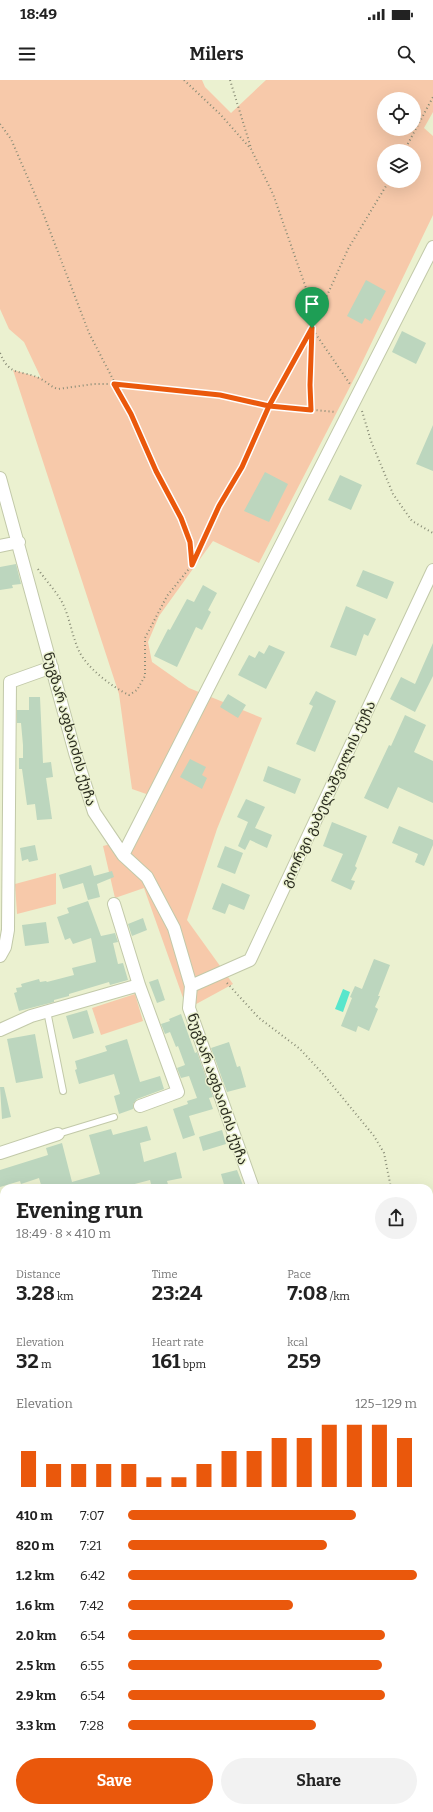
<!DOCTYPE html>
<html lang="en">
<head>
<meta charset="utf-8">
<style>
  body { margin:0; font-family:Bitter,"Noto Sans Georgian",serif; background:#f2f2f2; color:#222; height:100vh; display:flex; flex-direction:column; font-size:15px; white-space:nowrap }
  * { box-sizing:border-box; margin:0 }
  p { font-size:13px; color:#767676 }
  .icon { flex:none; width:22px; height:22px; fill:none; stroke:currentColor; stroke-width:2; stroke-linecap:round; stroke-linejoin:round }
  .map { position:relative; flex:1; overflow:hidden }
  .sheet { position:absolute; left:0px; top:1104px; width:433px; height:628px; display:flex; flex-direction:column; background:#fff; border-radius:12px 12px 0 0; box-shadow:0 4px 16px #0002 }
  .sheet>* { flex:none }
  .fabs { position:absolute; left:377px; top:12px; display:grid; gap:8px }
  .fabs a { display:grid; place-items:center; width:44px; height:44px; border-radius:50%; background:#fff; box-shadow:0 4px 16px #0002; font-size:20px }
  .pin { position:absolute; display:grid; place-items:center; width:34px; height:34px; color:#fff; margin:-41px -17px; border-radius:50% 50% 50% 0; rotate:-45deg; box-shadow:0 0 4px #0007 }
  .pin .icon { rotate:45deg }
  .round { display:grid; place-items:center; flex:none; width:42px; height:42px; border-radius:21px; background:#f2f2f2 }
  .head { display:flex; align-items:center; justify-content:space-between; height:68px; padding:0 16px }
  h1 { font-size:22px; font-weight:700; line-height:30px }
  .metrics { display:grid; grid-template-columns:repeat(3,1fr); gap:6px; height:68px; padding:4px 16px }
  .metrics div { display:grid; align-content:center }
  .metrics b { font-size:20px; font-weight:700 }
  .metrics small { font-size:11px; font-weight:400 }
  .metrics p { font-size:11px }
  .chart { height:112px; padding:8px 16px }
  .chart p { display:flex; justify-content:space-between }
  .chart svg { width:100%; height:72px; margin-top:4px; stroke:#ea580c; stroke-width:6 }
  .action { display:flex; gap:8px; margin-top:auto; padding:8px 16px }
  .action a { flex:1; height:46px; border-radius:24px; background:#ea580c; color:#fff; font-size:16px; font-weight:700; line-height:46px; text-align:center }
  .action a+a { background:#f2f2f2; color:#222 }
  ul { padding:0 16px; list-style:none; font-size:13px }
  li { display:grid; grid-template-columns:64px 48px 1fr; align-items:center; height:30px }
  li i { height:10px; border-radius:5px; background:#ea580c }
  .status { display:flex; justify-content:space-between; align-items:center; height:28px; padding:0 20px; background:#fff; direction:ltr }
  .status svg { height:11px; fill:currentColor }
  header { display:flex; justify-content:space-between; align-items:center; height:52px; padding:0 16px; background:#fff; font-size:18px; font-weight:700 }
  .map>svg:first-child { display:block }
</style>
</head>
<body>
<div class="status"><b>18:49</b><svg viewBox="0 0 49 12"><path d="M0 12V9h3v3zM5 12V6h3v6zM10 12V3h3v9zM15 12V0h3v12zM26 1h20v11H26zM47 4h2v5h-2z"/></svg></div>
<header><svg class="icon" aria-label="menu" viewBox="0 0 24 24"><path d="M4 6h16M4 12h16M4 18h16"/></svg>Milers<svg class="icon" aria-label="search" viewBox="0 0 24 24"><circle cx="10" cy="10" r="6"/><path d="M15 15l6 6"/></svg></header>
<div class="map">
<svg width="433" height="1732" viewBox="0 0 433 1732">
  <rect width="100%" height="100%" fill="#ebf1d0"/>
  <path fill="#f7c9aa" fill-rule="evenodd" d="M0 0H202L205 7 231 33 266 0H433V32L424 48 433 56V135L356 295 259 483 213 461 159 536 148 562 152 582 189 608 262 638 217 749 187 840 233 904 187 929 144 808 115 818 103 766 123 761 136 764 152 716 132 709 119 614 13 290 41 298 24 262 9 249 0 229ZM384 19H414V49H384ZM384 71H414V101H384Z
    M56 793V824L17 834 15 804Z
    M135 914 143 941 101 955 92 928Z
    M4 1477V1563L0 1568V1479Z
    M429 1663 433 1666V1732H398L401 1728H429V1699L432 1695 429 1693Z"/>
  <path fill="#58e6cc" d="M343 909 350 912 343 932 335 929Z"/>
  <path fill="#bcd6be" d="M366 200 386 211 370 241 365 238 362 244 347 236Z
    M402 251 426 263 416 284 392 272Z
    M433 345V391L416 384Z
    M265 392 288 404 269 442 244 431Z
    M340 395 362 405 351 430 328 420Z
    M16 484 21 504 12 505 13 508 0 510V487Z
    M363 490 394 502 387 519 356 506Z
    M203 505 217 513 208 530 211 532 202 550 196 547 177 587 154 576 168 549 170 550 187 519 194 522Z
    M346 526 376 539 368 556 364 554 356 576 330 567Z
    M433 563V596L415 632 390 619 401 597 415 604Z
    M269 565 285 572 266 609 238 595 249 575 255 578 259 571 264 574Z
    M316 611 336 621 315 672 296 664 313 626 309 624Z
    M228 614 246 625 238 638 220 627Z
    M29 617H40L43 683 51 682 53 697 46 698 52 739 37 740 35 724 27 725 22 689H19V678H23V665L21 643H17V630H29Z
    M405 635 426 645 414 672 433 681V723L398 707 388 729 364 718 389 665 391 666Z
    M190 679 206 687 202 695 207 698 202 709 180 697Z
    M268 686 301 699 295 714 263 701Z
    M246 719 265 727 255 748 272 755 267 768 250 760 245 770 238 766 248 742 237 737Z
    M332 742 367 756 355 786 357 788 351 800 355 801 351 810 331 801 343 774 323 766Z
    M399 746 433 760V765L424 786 415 782 418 774 392 763Z
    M35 765 38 780 29 782 28 779 22 781 20 768Z
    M225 766 243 773 235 794 217 787Z
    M91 785 94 796 112 791 114 797 97 804 100 817 88 820 83 803 63 809 59 795Z
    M222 803 250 815 244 830 229 824 225 834 212 829Z
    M88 821 101 856 115 853 118 862 113 863 118 884 123 883 128 900 110 905 109 902 69 914V916L54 920V922L19 931 14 913 17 912 16 908 22 907 21 904 39 899 40 902 46 901 47 902 74 895 72 888 96 882 91 858 73 864 70 858 65 860 57 837 69 833 67 828Z
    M143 838 147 850 132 856 128 844Z
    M46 842 49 863 25 866 22 845Z
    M374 879 390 885 378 916H380L375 927 378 929 369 951 358 946 356 952 341 946 352 918 350 917 355 906 362 909Z
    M158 899 165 920 157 923 149 902Z
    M87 930 94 953 73 959 66 936Z
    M181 934 195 973 197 972 213 1017 209 1018 213 1029 189 1036 195 1055 183 1059 173 1029 188 1024 187 1021 197 1018 189 996 181 998 177 988 185 985 178 966 176 967 170 952 165 954 161 944 170 941 169 939Z
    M35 954 43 998 16 1003 7 959Z
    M127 959 140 1002 160 996 164 1009 137 1019 133 1024V1029L119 1034 114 1016 120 1014 114 994 79 1004 75 990 77 989 75 981 107 971 105 966Z
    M229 962 237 987 240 986 246 1007 227 1012 211 968Z
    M0 1007H4L11 1037 2 1039Z
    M147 1046 151 1060 140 1063 144 1082 176 1072 182 1098 167 1101 169 1108H152L150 1100 131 1105 132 1108H42L39 1098 21 1104 20 1101 0 1107V1090L48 1075 46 1068 62 1063 72 1102 100 1094 89 1055 111 1049 113 1055Z
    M222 1050 226 1064 203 1071 199 1057Z
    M237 1090 244 1108H225L221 1094Z"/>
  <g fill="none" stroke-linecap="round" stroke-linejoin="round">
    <g stroke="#c2c9a9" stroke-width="8">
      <path id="service" d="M47 931 63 1011
        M58 1054 114 1037
        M0 1585 4 1580"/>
    </g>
    <g stroke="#c2c9a9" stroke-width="14">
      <path id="minor" d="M0 398 75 673 94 732 123 775 147 797 174 848 191 906 189 928 253 1108
        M0 466 19 462
        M123 775 433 167
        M114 824 139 905 178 1012 140 1026
        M0 876 5 867 8 850 10 602 52 587
        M191 906 250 880 433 490
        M0 950 31 936 139 905
        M0 1073 58 1054
        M0 1179 4 1178
        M429 1400 433 1404
        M0 1472 4 1469"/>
    </g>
    <g stroke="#c2c9a9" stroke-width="18">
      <path id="tertiary" d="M0 1378 4 1399
        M305 1728 310 1732"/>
    </g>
    <path stroke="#888c76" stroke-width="2" stroke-dasharray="1 3" stroke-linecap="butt" d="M184 0 220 34 251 69 273 114 306 208 312 249 310 305 311 330
      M230 0 251 68
      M0 44 11 59 43 133 89 253 131 334 156 391 181 438 190 462 192 483
      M404 71 433 17
      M313 250 350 304
      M0 273C10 298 22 289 41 299 47 302 51 307 58 309L94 304H123L220 315 269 326 336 332
      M362 331 371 361 393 414 412 441 433 453
      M38 489C46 501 57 512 63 524 70 539 72 556 79 571 87 588 112 607 129 615L137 610 145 596V558L167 516 192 485 219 426 242 387 269 326 312 249 348 169 389 101
      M227 903 259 938 300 969 324 995 374 1056 384 1073 391 1108
      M429 1163 433 1168
      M429 1718 433 1723"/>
    <use href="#service" stroke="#fff" stroke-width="6"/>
    <use href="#minor" stroke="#fff" stroke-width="12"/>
    <use href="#tertiary" stroke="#fff" stroke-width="16"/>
  </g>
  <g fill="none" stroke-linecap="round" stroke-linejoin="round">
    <g stroke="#fff" stroke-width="8">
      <path id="route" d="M312 248 269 326 220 315 114 304 131 334 156 391 181 438 190 462 192 485 219 426 242 387 269 326 311 330 310 305 312 248"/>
    </g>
    <use href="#route" stroke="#ea580c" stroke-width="5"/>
  </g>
  <g text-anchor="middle" stroke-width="3" stroke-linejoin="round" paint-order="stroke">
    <g font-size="14" fill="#292b1f" stroke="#ebf1d0">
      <text transform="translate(70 649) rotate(74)" y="5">ნუგზარ აფხაიძის ქუჩა</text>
      <text transform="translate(328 714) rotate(-65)" y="5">გიორგი გაბელაშვილის ქუჩა</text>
      <text transform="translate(218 1009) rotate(71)" y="5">ნუგზარ აფხაიძის ქუჩა</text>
    </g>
  </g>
</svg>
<div class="fabs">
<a><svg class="icon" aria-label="locate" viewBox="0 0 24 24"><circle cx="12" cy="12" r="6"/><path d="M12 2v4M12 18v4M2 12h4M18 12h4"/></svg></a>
<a><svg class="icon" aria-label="layers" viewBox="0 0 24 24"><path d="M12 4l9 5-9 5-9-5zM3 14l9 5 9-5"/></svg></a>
</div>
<div class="pin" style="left:312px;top:248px;background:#1e9e55"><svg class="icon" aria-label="arrive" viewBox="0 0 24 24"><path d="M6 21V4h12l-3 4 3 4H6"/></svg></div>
<section class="sheet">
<div class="head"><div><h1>Evening run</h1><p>18:49 · 8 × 410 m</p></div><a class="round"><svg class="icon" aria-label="share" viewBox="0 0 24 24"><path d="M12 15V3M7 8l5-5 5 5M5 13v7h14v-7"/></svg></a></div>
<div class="metrics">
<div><p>Distance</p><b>3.28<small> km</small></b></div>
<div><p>Time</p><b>23:24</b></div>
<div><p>Pace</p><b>7:08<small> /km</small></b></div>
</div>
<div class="metrics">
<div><p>Elevation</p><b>32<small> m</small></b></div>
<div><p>Heart rate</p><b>161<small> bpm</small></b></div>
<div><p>kcal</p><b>259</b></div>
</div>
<div class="chart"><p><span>Elevation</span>125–129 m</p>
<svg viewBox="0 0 160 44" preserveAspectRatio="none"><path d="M5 44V22M15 44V30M25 44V30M35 44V30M45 44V30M55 44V38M65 44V38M75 44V30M85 44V22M95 44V22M105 44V14M115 44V14M125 44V6M135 44V6M145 44V6M155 44V14"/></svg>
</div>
<ul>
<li><b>410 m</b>7:07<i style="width:79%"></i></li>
<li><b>820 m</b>7:21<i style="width:69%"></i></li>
<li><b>1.2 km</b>6:42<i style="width:100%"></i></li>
<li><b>1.6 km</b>7:42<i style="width:57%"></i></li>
<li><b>2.0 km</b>6:54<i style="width:89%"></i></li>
<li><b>2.5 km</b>6:55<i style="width:88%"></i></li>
<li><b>2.9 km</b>6:54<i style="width:89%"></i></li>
<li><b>3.3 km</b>7:28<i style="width:65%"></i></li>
</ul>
<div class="action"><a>Save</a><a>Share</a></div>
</section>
</div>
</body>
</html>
